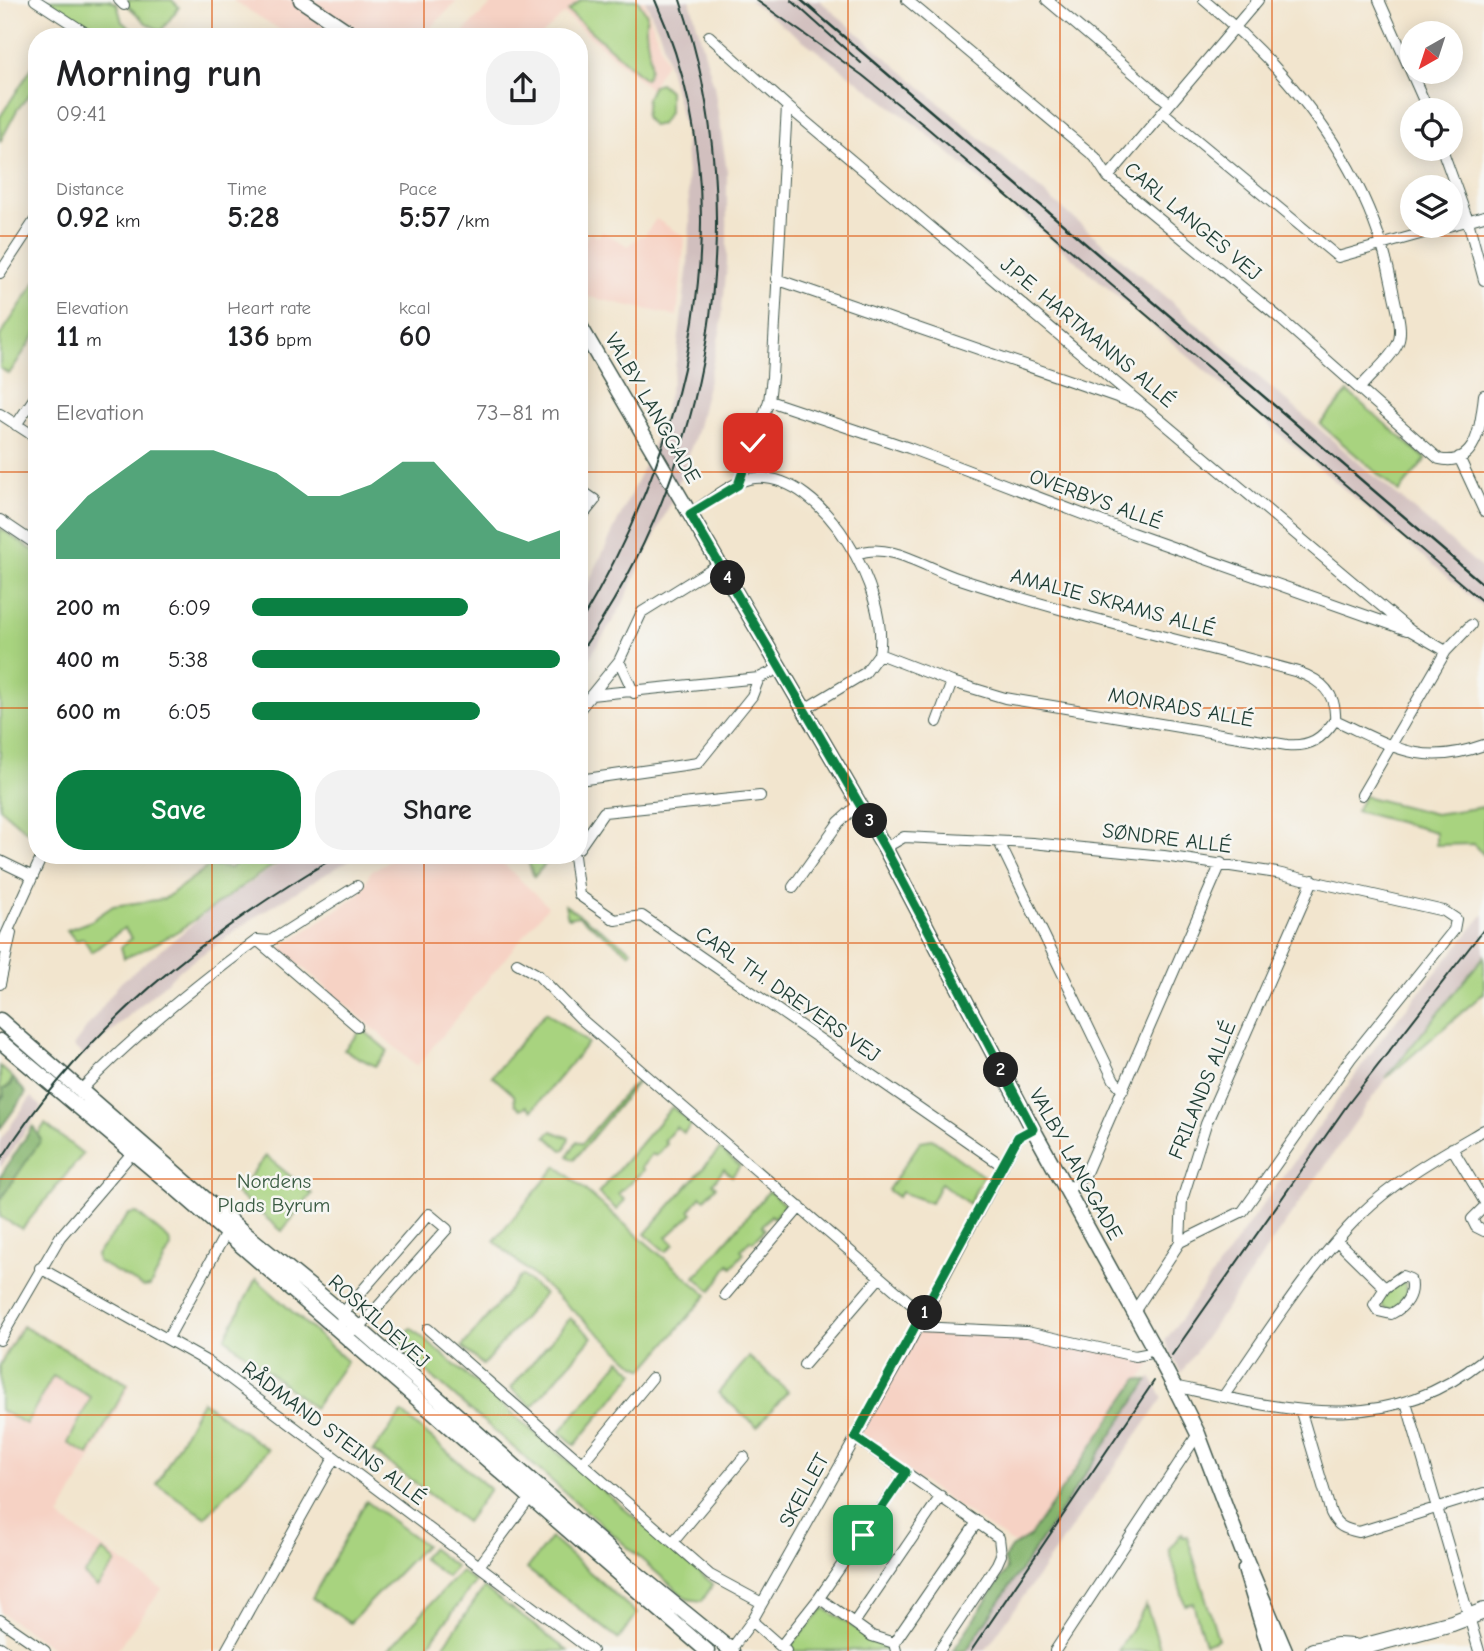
<!DOCTYPE html>
<html lang="en">
<head>
<meta charset="utf-8">
<style>
  body { margin:0; font-family:"Comic Neue",sans-serif; background:#f2f2f2; color:#202124; height:100vh; display:flex; flex-direction:column; font-size:26px; white-space:nowrap }
  * { box-sizing:border-box; margin:0 }
  p { font-size:23px; color:#757577 }
  .icon { flex:none; width:38px; height:38px; fill:none; stroke:currentColor; stroke-width:2; stroke-linecap:round; stroke-linejoin:round }
  .map { position:relative; flex:1; overflow:hidden }
  .side { position:absolute; left:28px; top:28px; width:560px; height:836px; display:flex; flex-direction:column; background:#fff; border-radius:28px; box-shadow:0 4px 18px #0003 }
  .side>* { flex:none }
  .needle { width:46px; rotate:219deg }
  .fabs { position:absolute; left:1400px; top:21px; display:grid; gap:14px }
  .fabs a { display:grid; place-items:center; width:63px; height:63px; border-radius:50%; background:#fff; box-shadow:0 4px 18px #0003; font-size:35px }
  .pin { position:absolute; display:grid; place-items:center; width:60px; height:60px; color:#fff; margin:-30px; border-radius:14px; box-shadow:0 4px 10px #0006 }
  .km { position:absolute; width:35px; height:35px; margin:-18px; border-radius:50%; background:#222; color:#fff; font-size:19px; line-height:35px; text-align:center }
  .round { display:grid; place-items:center; flex:none; width:74px; height:74px; border-radius:28px; background:#f2f2f2 }
  .head { display:flex; align-items:center; justify-content:space-between; height:119px; padding:0 28px }
  h1 { font-size:38px; font-weight:800; line-height:52px }
  .metrics { display:grid; grid-template-columns:repeat(3,1fr); gap:10px; height:119px; padding:7px 28px }
  .metrics div { display:grid; align-content:center }
  .metrics b { font-size:30px; font-weight:800 }
  .metrics small { font-size:19px; font-weight:400 }
  .metrics p { font-size:19px }
  .chart { height:196px; padding:14px 28px }
  .chart p { display:flex; justify-content:space-between }
  .chart svg { width:100%; height:126px; margin-top:7px; fill:#0b8043; opacity:.7 }
  .button { display:flex; gap:14px; margin-top:auto; padding:14px 28px }
  .button a { flex:1; height:80px; border-radius:28px; background:#0b8043; color:#fff; font-size:28px; font-weight:800; line-height:80px; text-align:center }
  .button a+a { background:#f2f2f2; color:#202124 }
  ul { padding:0 28px; list-style:none; font-size:23px }
  li { display:grid; grid-template-columns:112px 84px 1fr; align-items:center; height:52px }
  li i { height:18px; border-radius:9px; background:#0b8043 }
  .map>svg:first-child { display:block }
</style>
</head>
<body>
<div class="map">
<svg width="1484" height="1651" viewBox="0 0 1484 1651">
  <rect width="100%" height="100%" fill="#f6f6f2"/>
  <filter id="ink" filterUnits="userSpaceOnUse"><feTurbulence type="fractalNoise" baseFrequency=".0143" numOctaves="2"/><feDisplacementMap in="SourceGraphic" scale="14" xChannelSelector="R" yChannelSelector="G"/><feConvolveMatrix kernelMatrix="1 2 1 2 8 2 1 2 1" color-interpolation-filters="sRGB"/></filter>
  <filter id="wash" filterUnits="userSpaceOnUse"><feTurbulence type="fractalNoise" baseFrequency=".00686" numOctaves="4" result="noise"/><feDisplacementMap in="SourceGraphic" scale="28" xChannelSelector="R" yChannelSelector="G"/><feGaussianBlur stdDeviation="1.57" result="paint"/><feColorMatrix in="noise" values="0 0 0 0 0 0 0 0 0 0 0 0 0 0 0 0 0 1.4 0 .05"/><feComposite in="paint" operator="in"/></filter>
  <g filter="url(#wash)">
    <rect width="100%" height="100%" fill="#f2e5ce"/>
    <path fill="#f6d2c4" d="M232 0H458L422 37H292Z
      M496 0H644L666 62 650 89 564 14 540 37H458Z
      M656 219 685 237 677 316 584 296 579 289V250L590 232 598 237 602 231 628 246 641 235 644 236Z
      M398 856H495L548 906 417 1066 280 948 360 894 371 871Z
      M21 1324 131 1384 59 1517 162 1589 116 1651H58L0 1612V1362Z
      M921 1328 1052 1337 1153 1361 1024 1551 858 1438Z"/>
    <path fill="#d1bfbe" d="M645 0H690L714 86 727 171V264L721 328 697 431 673 498 621 607 579 675V603L652 449 664 414 675 369 688 264 690 219 684 127 661 36Z
      M749 0H819L1484 570V608L915 124Z
      M291 856H356L261 913 181 969 84 1056 73 1046 120 983 214 907Z
      M1484 914V956L1386 1078 1181 1373 1165 1341 1382 1038Z
      M31 1097 42 1107 0 1168V1140Z
      M1151 1377 1163 1398 985 1651H966Z"/>
    <path fill="#a8d37f" stroke="#64885a" stroke-width="2" d="M43 0H109L117 4 122 22 134 30 132 37H99Z
      M128 0H172L179 7 161 31 146 23 125 3Z
      M581 0H638L647 15C641 35 658 65 645 79L568 11Z
      M37 60V85L17 110 0 142V117Z
      M660 83 669 91V112L661 124 653 126 645 117 647 98 653 85Z
      M37 280V332L9 374 0 368V336Z
      M1348 392 1426 459 1399 492 1320 424Z
      M0 528 37 553V840L0 808Z
      M1364 796 1435 814 1484 807V855L1473 844 1436 845V832L1356 811Z
      M246 856H289C232 888 186 935 124 958L121 947 132 938 124 928 92 952 83 938 76 941 67 930 91 921 113 906 164 899 209 866 230 868Z
      M526 856 543 858 547 862 534 877Z
      M565 905 631 950 629 953 578 916 568 918Z
      M1484 956V993L1386 1078Z
      M546 1012 588 1043 532 1110 527 1106 521 1109 515 1104 514 1095 492 1076Z
      M362 1029 388 1051 375 1066 344 1050Z
      M0 1066 13 1078 0 1100Z
      M640 1079 574 1160 568 1156 577 1141 582 1144 624 1094Z
      M672 1107 692 1124 684 1133 676 1127 664 1141 667 1144 656 1156 652 1154 641 1168 644 1170 618 1194 625 1200 617 1210 598 1193Z
      M45 1124 83 1154 22 1229 0 1217V1191Z
      M552 1131 569 1138 565 1149 562 1150 546 1136Z
      M932 1139 983 1176 969 1204 941 1183 931 1203 901 1192 898 1197 888 1190 921 1141Z
      M720 1149 740 1166 732 1176 724 1169 713 1183 716 1187 705 1199 701 1196 690 1210 693 1213 667 1237 674 1244 666 1252 645 1234Z
      M266 1156 312 1194 282 1231 236 1193Z
      M557 1166 707 1295 644 1369 634 1364 494 1241Z
      M769 1191 785 1205 774 1218 771 1215 762 1226 765 1229 753 1242 750 1240 741 1250 744 1253 732 1267 729 1264 711 1291 695 1277Z
      M137 1213 169 1240 171 1247 150 1286 144 1287 97 1261 96 1255 129 1214Z
      M522 1275 544 1294 483 1365 462 1347Z
      M256 1279 347 1361 314 1408 225 1338Z
      M1404 1281 1408 1293 1392 1310 1384 1308 1380 1302 1395 1283Z
      M570 1318 592 1337 532 1407 511 1388Z
      M22 1326 128 1384 89 1455 68 1443 91 1397 53 1376 26 1424 0 1410V1365Z
      M411 1328 713 1584 702 1601 687 1599 396 1345Z
      M749 1357 788 1391 757 1427 718 1393Z
      M620 1360 635 1373 575 1445 560 1432Z
      M202 1401 268 1450 205 1517 157 1484Z
      M402 1413 490 1489 466 1522 373 1451Z
      M366 1501 425 1545 350 1623 312 1598Z
      M1182 1533 1183 1537 1187 1536 1218 1639 1205 1644 1193 1603 1185 1605 1169 1549Z
      M551 1538 637 1614 619 1639 527 1569Z
      M431 1548 456 1567 447 1577 422 1558Z
      M103 1551 115 1560V1564L97 1587 84 1575Z
      M461 1571 475 1582 424 1651H387Z
      M484 1588 568 1651H440Z
      M1146 1605 1161 1651H1118Z
      M824 1608 889 1650 795 1651 791 1645 794 1641Z"/>
    <path fill="#86b56e" stroke="#527951" stroke-width="2" d="M13 1078 26 1093 0 1129V1100L4 1096 3 1089 11 1085Z
      M33 1126 41 1140 0 1200V1177Z
      M1138 1379 1148 1381 966 1651H953L1007 1569 1004 1559 1011 1548 1030 1536Z"/>
  </g>
  <g filter="url(#ink)">
    <g fill="none" stroke-linecap="round" stroke-linejoin="round">
      <g stroke="#3f564b" stroke-width="12">
        <path id="street" d="M35 0 92 37
          M119 0 124 5
          M907 0 1095 157 1108 177 1277 316 1439 459C1478 468 1481 422 1484 395
          M1047 0 1170 104
          M1204 0C1295 76 1371 171 1393 290 1395 304 1404 329 1398 343 1391 359 1371 374 1360 388
          M1379 0 1428 110
          M709 36 787 106 1411 631 1446 651
          M154 37H156
          M1163 112 1338 257 1484 216
          M1442 149 1468 221 1484 280
          M1108 177 1258 0
          M0 273 37 217
          M776 279 1143 406
          M769 401 909 448 1132 533 1407 630
          M0 414 37 438
          M16 425 37 394
          M1459 457 1484 511
          M738 485 769 401 772 377 787 106
          M579 489 595 500 579 520
          M690 514C708 503 734 479 755 478 825 473 890 594 879 654
          M0 520 37 545
          M857 554C889 541 926 568 957 578 1069 615 1185 641 1298 672 1321 680 1337 694 1335 720
          M619 661 634 693
          M591 695 759 678 780 668
          M805 709 865 673 879 654 952 682 1005 698 1287 745C1310 747 1322 739 1335 720 1392 746 1420 768 1484 745
          M579 710 619 661 642 612 719 564
          M937 722 952 682
          M579 780 698 763 752 696 759 678
          M1362 795 1446 651 1471 625
          M999 842 1114 1080 1123 1090
          M579 848 604 812 760 796
          M885 848 904 837 1032 843 1164 856 1277 873 1444 911 1456 919 1454 930 1351 1058 1243 1211 1180 1242
          M574 856 579 895 615 920 642 916 1003 1166
          M0 861 31 876
          M793 887 839 822 860 803
          M257 940 357 1026
          M0 948 42 856
          M517 963 538 975 581 1019 924 1315
          M0 984 11 933
          M81 1090C134 1035 195 986 257 940L270 941 357 886
          M1452 1148 1484 1201
          M1067 1191 1085 1175 1221 863
          M1484 1207 1472 1219 1476 1227 1484 1231
          M429 1214 447 1229 358 1329 340 1333 342 1314Z
          M1337 1241 1385 1288 1402 1276 1410 1279C1414 1295 1405 1307 1391 1314L1378 1311 1374 1305 1385 1288
          M40 1268 208 1362 592 1651
          M725 1295 800 1207
          M1134 1312 1180 1242 1182 1200 1206 1124 1313 880
          M918 1327 1027 1332 1135 1356 1156 1352
          M428 1329 710 1575 762 1603
          M168 1338 226 1233
          M0 1340 60 1237 133 1152
          M804 1365 880 1277
          M1174 1386C1285 1410 1386 1439 1484 1359
          M1223 1397C1266 1336 1308 1267 1361 1214 1397 1179 1441 1155 1484 1130
          M1406 1402 1479 1651
          M1301 1412 1331 1513C1337 1526 1344 1529 1359 1532L1484 1493
          M855 1437 999 1538 1001 1555 997 1564 939 1651
          M582 1463 652 1378
          M673 1542 744 1457
          M479 1566 530 1498
          M819 1598 872 1636 894 1643
          M0 1620 45 1651
          M752 1621 786 1651
          M854 1623 941 1496
          M781 1646 819 1598 906 1472
          M0 1647 6 1651
          M226 1651 334 1458
          M730 1651 752 1621 907 1347 1018 1137 1033 1129
          M896 1651 894 1643 978 1521
          M1055 1651 1198 1434"/>
      </g>
      <g stroke="#3f564b" stroke-width="17">
        <path id="secondary" d="M301 0 356 37
          M579 324 885 848 1033 1129 1156 1352
          M0 1020 242 1231 328 1301 629 1567 732 1651
          M0 1041 175 1188 707 1651
          M1174 1386 1198 1434 1242 1550 1285 1651
          M1245 1569 1270 1651"/>
      </g>
      <g stroke="#3f564b" stroke-width="18">
        <path id="primary" d="M1313 1651 1337 1646 1354 1647
          M1347 1651 1452 1623 1484 1611"/>
      </g>
      <use href="#street" stroke="#fff" stroke-width="10"/>
      <use href="#secondary" stroke="#fff" stroke-width="14"/>
      <use href="#primary" stroke="#fff" stroke-width="16"/>
      <path stroke="#1f3d34" stroke-width="2" d="M756 0 862 75 925 126 1484 603
        M791 0 861 63
        M579 625C690 439 747 206 655 0
        M579 654C711 468 754 217 680 0
        M0 1161C87 1025 200 937 337 856
        M1172 1355 1348 1104 1484 929
        M971 1651 1154 1381"/>
      <path stroke="#1f3d34" stroke-width="2.5" d="M801 0 1484 585"/>
      <g stroke="#3f564b" stroke-width="17" stroke-linecap="butt">
        <path id="secondary-bridge" d="M1156 1352 1174 1386"/>
      </g>
      <use href="#secondary-bridge" stroke="#fff" stroke-width="14"/>
    </g>
  </g>
  <g fill="none" stroke-linecap="round" stroke-linejoin="round" filter="url(#ink)">
    <g stroke="#fff" stroke-width="14">
      <path id="route" d="M753 443 738 485 690 514 885 848 1033 1129 1018 1137 855 1437 906 1472 863 1535"/>
    </g>
    <use href="#route" stroke="#0b8043" stroke-width="9"/>
  </g>
  <path fill="none" stroke="#de580e" stroke-width="2" stroke-opacity="0.55" d="M212 0V37M424 0V37M636 0V1651M848 0V1651M1060 0V1651M1272 0V1651M0 236H37M579 236H1484M0 472H37M579 472H1484M0 708H37M579 708H1484M212 856V1651M424 856V1651M0 943H1484M0 1179H1484M0 1415H1484"/>
  <g text-anchor="middle" stroke-width="5" stroke-linejoin="round" paint-order="stroke">
    <g font-size="21" fill="#1f3d34" stroke="#f6f6f2">
      <text transform="translate(1193 221) rotate(40)" y="7">CARL LANGES VEJ</text>
      <text transform="translate(1088 332) rotate(40)" y="7">J.P.E. HARTMANNS ALLÉ</text>
      <text transform="translate(653 408) rotate(60)" y="7">VALBY LANGGADE</text>
      <text transform="translate(1096 499) rotate(20)" y="7">OVERBYS ALLÉ</text>
      <text transform="translate(1113 602) rotate(15)" y="7">AMALIE SKRAMS ALLÉ</text>
      <text transform="translate(1181 707) rotate(10)" y="7">MONRADS ALLÉ</text>
      <text transform="translate(1167 838) rotate(7)" y="7">SØNDRE ALLÉ</text>
      <text transform="translate(788 994) rotate(35)" y="7">CARL TH. DREYERS VEJ</text>
      <text transform="translate(1202 1090) rotate(-68)" y="7">FRILANDS ALLÉ</text>
      <text transform="translate(1076 1164) rotate(61)" y="7">VALBY LANGGADE</text>
      <text transform="translate(379 1321) rotate(42)" y="7">ROSKILDEVEJ</text>
      <text transform="translate(334 1433) rotate(37)" y="7">RÅDMAND STEINS ALLÉ</text>
      <text transform="translate(804 1490) rotate(-61)" y="7">SKELLET</text>
    </g>
    <g font-size="21" fill="#3a5b43" stroke="#f6f6f2">
      <text x="274" y="1188">Nordens<tspan x="274" dy="24">Plads Byrum</tspan></text>
    </g>
  </g>
</svg>
<div class="fabs">
<a><svg class="needle" viewBox="-14 -14 28 28"><path d="M0-13l5 13h-10z" fill="#e53935"/><path d="M0 13l5-13h-10z" fill="#757577"/></svg></a>
<a><svg class="icon" aria-label="locate" viewBox="0 0 24 24"><circle cx="12" cy="12" r="6"/><path d="M12 2v4M12 18v4M2 12h4M18 12h4"/></svg></a>
<a><svg class="icon" aria-label="layers" viewBox="0 0 24 24"><path d="M12 4l9 5-9 5-9-5zM3 14l9 5 9-5"/></svg></a>
</div>
<div class="pin" style="left:863px;top:1535px;background:#1e9e55"><svg class="icon" aria-label="arrive" viewBox="0 0 24 24"><path d="M6 21V4h12l-3 4 3 4H6"/></svg></div>
<div class="pin" style="left:753px;top:443px;background:#d93025"><svg class="icon" aria-label="check" viewBox="0 0 24 24"><path d="M5 12l5 5 9-10"/></svg></div>
<b class="km" style="left:925px;top:1313px">1</b>
<b class="km" style="left:1001px;top:1070px">2</b>
<b class="km" style="left:870px;top:821px">3</b>
<b class="km" style="left:728px;top:578px">4</b>
<section class="side">
<div class="head"><div><h1>Morning run</h1><p>09:41</p></div><a class="round"><svg class="icon" aria-label="share" viewBox="0 0 24 24"><path d="M12 15V3M7 8l5-5 5 5M5 13v7h14v-7"/></svg></a></div>
<div class="metrics">
<div><p>Distance</p><b>0.92<small> km</small></b></div>
<div><p>Time</p><b>5:28</b></div>
<div><p>Pace</p><b>5:57<small> /km</small></b></div>
</div>
<div class="metrics">
<div><p>Elevation</p><b>11<small> m</small></b></div>
<div><p>Heart rate</p><b>136<small> bpm</small></b></div>
<div><p>kcal</p><b>60</b></div>
</div>
<div class="chart"><p><span>Elevation</span>73–81 m</p>
<svg viewBox="0 0 160 44" preserveAspectRatio="none"><path d="M0 44V34L10 22L20 14L30 6L40 6L50 6L60 10L70 14L80 22L90 22L100 18L110 10L120 10L130 22L140 34L150 38L160 34V44z"/></svg>
</div>
<ul>
<li><b>200 m</b>6:09<i style="width:70%"></i></li>
<li><b>400 m</b>5:38<i style="width:100%"></i></li>
<li><b>600 m</b>6:05<i style="width:74%"></i></li>
</ul>
<div class="button"><a>Save</a><a>Share</a></div>
</section>
</div>
</body>
</html>
